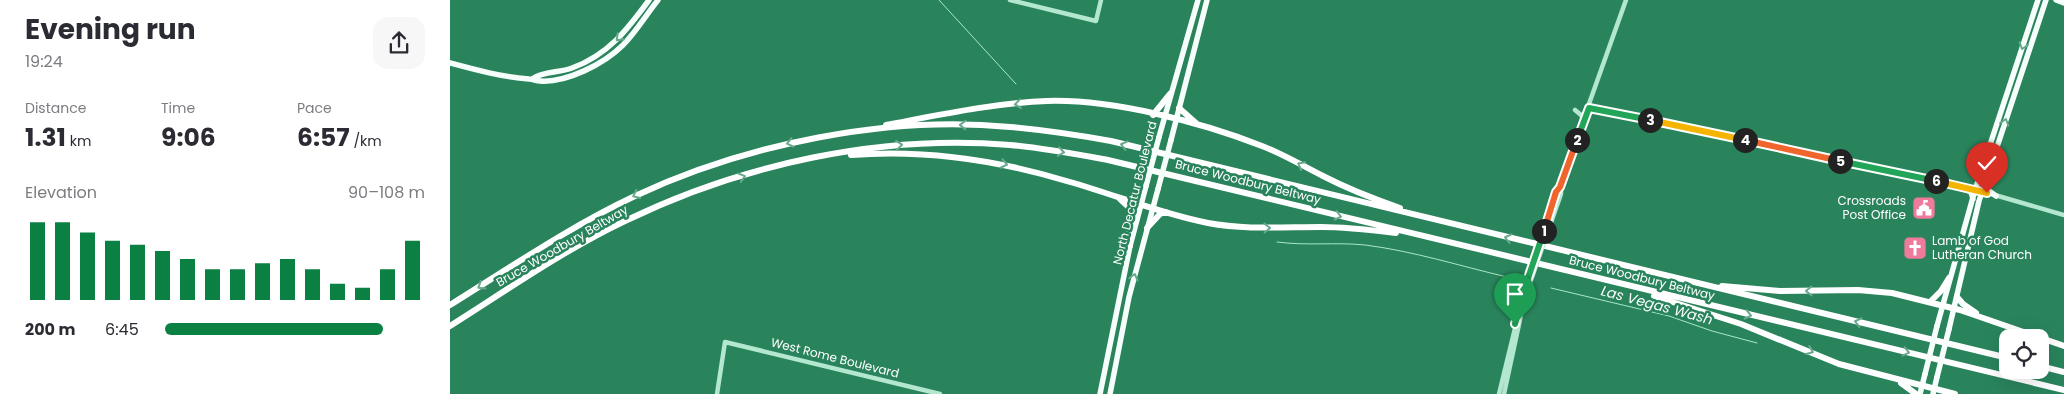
<!DOCTYPE html>
<html lang="en">
<head>
<meta charset="utf-8">
<style>
  body { margin:0; font-family:Poppins,sans-serif; background:#f7f7f7; color:#2b2b33; height:100vh; display:flex; flex-direction:column; font-size:19px; white-space:nowrap }
  * { box-sizing:border-box; margin:0 }
  p { font-size:16px; color:#7c7c81 }
  .icon { flex:none; width:28px; height:28px; fill:none; stroke:currentColor; stroke-width:2; stroke-linecap:round; stroke-linejoin:round }
  .map { position:relative; flex:1; overflow:hidden }
  .drawer { display:flex; flex-direction:column; background:#fff; width:450px }
  .drawer>* { flex:none }
  .fabs { position:absolute; left:1549px; top:329px; display:grid; gap:10px }
  .fabs a { display:grid; place-items:center; width:50px; height:50px; border-radius:10px; background:#fff; box-shadow:0 5px 20px #0002; font-size:25px }
  .pin { position:absolute; display:grid; place-items:center; width:42px; height:42px; color:#fff; margin:-51px -21px; border-radius:50% 50% 50% 0; rotate:-45deg; box-shadow:0 0 5px #0007 }
  .pin .icon { rotate:45deg }
  .km { position:absolute; width:25px; height:25px; margin:-12px; border-radius:50%; background:#222; color:#fff; font-size:14px; line-height:25px; text-align:center }
  .round { display:grid; place-items:center; flex:none; width:52px; height:52px; border-radius:15px; background:#f7f7f7 }
  .overview { display:flex; align-items:center; justify-content:space-between; height:85px; padding:0 25px }
  h1 { font-size:28px; font-weight:700; line-height:38px }
  .figures { display:grid; grid-template-columns:repeat(3,1fr); gap:8px; height:85px; padding:5px 25px }
  .figures div { display:grid; align-content:center }
  .figures b { font-size:25px; font-weight:700 }
  .figures small { font-size:14px; font-weight:400 }
  .figures p { font-size:14px }
  .chart { height:140px; padding:10px 25px }
  .chart p { display:flex; justify-content:space-between }
  .chart svg { width:100%; height:90px; margin-top:5px; stroke:#0b8043; stroke-width:6 }
  ul { padding:0 25px; list-style:none; font-size:16px }
  li { display:grid; grid-template-columns:80px 60px 1fr; align-items:center; height:38px }
  li i { height:12px; border-radius:6px; background:#0b8043 }
  main { display:flex; flex:1; min-height:0 }
  .map>svg:first-child { display:block }
</style>
</head>
<body>
<main>
<section class="drawer">
<div class="overview"><div><h1>Evening run</h1><p>19:24</p></div><a class="round"><svg class="icon" aria-label="share" viewBox="0 0 24 24"><path d="M12 15V3M7 8l5-5 5 5M5 13v7h14v-7"/></svg></a></div>
<div class="figures">
<div><p>Distance</p><b>1.31<small> km</small></b></div>
<div><p>Time</p><b>9:06</b></div>
<div><p>Pace</p><b>6:57<small> /km</small></b></div>
</div>
<div class="chart"><p><span>Elevation</span>90–108 m</p>
<svg viewBox="0 0 160 44" preserveAspectRatio="none"><path d="M5 44V6M15 44V6M25 44V11M35 44V15M45 44V17M55 44V20M65 44V24M75 44V29M85 44V29M95 44V26M105 44V24M115 44V29M125 44V36M135 44V38M145 44V29M155 44V15"/></svg>
</div>
<ul>
<li><b>200 m</b>6:45<i style="width:84%"></i></li>
</ul>
</section>
<div class="map">
<svg width="1614" height="394" viewBox="0 0 1614 394">
  <rect width="100%" height="100%" fill="#29845c"/>
  <g fill="none" stroke-linecap="round" stroke-linejoin="round">
    <path stroke="#a8e7ca" stroke-width="1" d="M489 0 566 84
      M827 242C857 246 886 242 915 245 963 251 1010 266 1057 277
      M1101 288 1219 316 1262 331 1307 343"/>
    <path stroke="#b3e7cf" stroke-width="4.5" d="M560 0 646 21 651 0
      M1139 107 1514 187
      M1125 110 1131 115 1134 120
      M1531 191 1614 215
      M1093 233 1176 0
      M1097 234 1111 194V187
      M267 394 275 342 490 394
      M1049 394 1077 279
      M1054 394 1071 315 1081 280"/>
    <path stroke="#f5fefa" stroke-width="5.5" d="M1606 0 1614 3
      M0 63C26 70 52 77 79 79 83 79 86 81 90 81 116 83 154 64 173 45 186 32 196 15 208 0
      M82 79C93 71 109 73 122 68 158 55 177 30 199 0
      M709 137 748 0
      M721 140 757 0
      M1534 185 1538 190 1546 196
      M1512 187 1521 192 1523 199
      M1487 326 1525 190 1588 0
      M1499 329 1529 201 1596 0
      M650 394 680 246 696 186
      M660 394 679 297 708 189
      M1470 394 1475 374
      M1483 394 1487 377"/>
    <path stroke="#fff" stroke-width="6" d="M729 108 747 124
      M703 115 720 94
      M436 125C489 115 544 103 597 101 662 99 751 122 812 146 833 154 853 166 873 176 898 189 924 199 950 208
      M401 155C477 149 548 160 620 182 666 195 711 214 758 223 795 230 833 227 871 227 896 227 921 230 946 233
      M670 199 683 211 678 237 680 246
      M697 228 710 214 716 212
      M1272 286 1330 291 1408 290 1442 293 1510 310 1614 346
      M1204 296 1291 324 1389 364 1505 394
      M1507 297 1513 304 1526 313
      M1480 302 1491 291 1499 278
      M0 305C61 267 121 226 185 196 296 144 438 115 560 127 594 130 627 135 661 141L1558 358
      M0 326C57 290 114 250 175 221 292 164 431 134 560 145 593 148 625 154 658 160L1614 390
      M1590 366 1614 372
      M1451 383 1466 394"/>
    <path stroke="#b3e7cf" stroke-width="4.5" d="M1077 279 1093 233
      M1081 280 1097 234"/>
    <path stroke="#f5fefa" stroke-width="5.5" d="M696 186 709 137
      M708 189 721 140
      M1475 374 1487 326
      M1487 377 1499 329"/>
  </g>
  <defs><path id="oneway-chevron" d="M-2-3.5L2.5 0L-2 3.5" fill="none" stroke-width="1.6" stroke-linecap="round" stroke-linejoin="round" transform="scale(1.25)"/></defs>
  <g stroke="#66a98b">
    <use href="#oneway-chevron" transform="translate(169 38) rotate(135)"/>
    <use href="#oneway-chevron" transform="translate(1573 46) rotate(108)"/>
    <use href="#oneway-chevron" transform="translate(1555 122) rotate(-72)"/>
    <use href="#oneway-chevron" transform="translate(684 277) rotate(-75)"/>
  </g>
  <g stroke="#69a98d">
    <use href="#oneway-chevron" transform="translate(568 104) rotate(173)"/>
    <use href="#oneway-chevron" transform="translate(513 125) rotate(-178)"/>
    <use href="#oneway-chevron" transform="translate(340 143) rotate(167)"/>
    <use href="#oneway-chevron" transform="translate(449 145) rotate(-6)"/>
    <use href="#oneway-chevron" transform="translate(674 145) rotate(-166)"/>
    <use href="#oneway-chevron" transform="translate(611 152) rotate(9)"/>
    <use href="#oneway-chevron" transform="translate(554 164) rotate(12)"/>
    <use href="#oneway-chevron" transform="translate(851 165) rotate(-153)"/>
    <use href="#oneway-chevron" transform="translate(292 177) rotate(-17)"/>
    <use href="#oneway-chevron" transform="translate(186 195) rotate(155)"/>
    <use href="#oneway-chevron" transform="translate(888 216) rotate(14)"/>
    <use href="#oneway-chevron" transform="translate(817 228) rotate(-1)"/>
    <use href="#oneway-chevron" transform="translate(1058 238) rotate(-166)"/>
    <use href="#oneway-chevron" transform="translate(31 286) rotate(148)"/>
    <use href="#oneway-chevron" transform="translate(1359 291) rotate(179)"/>
    <use href="#oneway-chevron" transform="translate(1298 315) rotate(13)"/>
    <use href="#oneway-chevron" transform="translate(1408 322) rotate(-166)"/>
    <use href="#oneway-chevron" transform="translate(1360 351) rotate(23)"/>
    <use href="#oneway-chevron" transform="translate(1456 352) rotate(13)"/>
  </g>
  <g fill="none" stroke-linecap="round" stroke-linejoin="round">
    <g stroke="#fff" stroke-width="10">
      <path id="split-1" d="M1065 324 1073 293 1094 231"/>
    </g>
    <g stroke="#fff" stroke-width="10">
      <path id="split-2" d="M1094 231 1106 192 1110 187 1127 140"/>
    </g>
    <g stroke="#fff" stroke-width="10">
      <path id="split-3" d="M1127 140 1139 108 1200 120"/>
    </g>
    <g stroke="#fff" stroke-width="10">
      <path id="split-4" d="M1200 120 1295 140"/>
    </g>
    <g stroke="#fff" stroke-width="10">
      <path id="split-5" d="M1295 140 1390 161"/>
    </g>
    <g stroke="#fff" stroke-width="10">
      <path id="split-6" d="M1390 161 1486 181"/>
    </g>
    <g stroke="#fff" stroke-width="10">
      <path id="split-7" d="M1486 181 1537 193"/>
    </g>
    <use href="#split-1" stroke="#22a559" stroke-width="6"/>
    <use href="#split-2" stroke="#f0652b" stroke-width="6"/>
    <use href="#split-3" stroke="#22a559" stroke-width="6"/>
    <use href="#split-4" stroke="#f5b400" stroke-width="6"/>
    <use href="#split-5" stroke="#f0652b" stroke-width="6"/>
    <use href="#split-6" stroke="#22a559" stroke-width="6"/>
    <use href="#split-7" stroke="#f5b400" stroke-width="6"/>
  </g>
  <defs>
    <g id="civic-square" transform="scale(1.25)"><rect x="-9" y="-9" width="18" height="18" rx="4" fill="#ee7a9c" stroke="#29845c"/><path d="M-.6-6.5H3V-4.5H.6V-3L4-1V1h2V6H-6V1h2V-1L-.6-3ZM-1.2 2.5V6h2.4V2.5Z" fill="#fff"/></g>
    <g id="church-square" transform="scale(1.25)"><rect x="-9" y="-9" width="18" height="18" rx="4" fill="#ee7a9c" stroke="#29845c"/><path d="M-1.2-6h2.4v3.5h3.3v2.4h-3.3V6h-2.4V-.1h-3.3v-2.4h3.3Z" fill="#fff"/></g>
  </defs>
  <g fill-rule="evenodd">
    <use href="#civic-square" x="1474" y="208"/>
    <use href="#church-square" x="1465" y="248"/>
  </g>
  <g text-anchor="middle" stroke-width="5" stroke-linejoin="round" paint-order="stroke">
    <g font-size="12" fill="#fff" stroke="#29845c">
      <text transform="translate(798 182) rotate(14)" y="4">Bruce Woodbury Beltway</text>
      <text transform="translate(685 193) rotate(-76)" y="4">North Decatur Boulevard</text>
      <text transform="translate(112 246) rotate(-30)" y="4">Bruce Woodbury Beltway</text>
      <text transform="translate(1192 278) rotate(14)" y="4">Bruce Woodbury Beltway</text>
      <text transform="translate(385 358) rotate(14)" y="4">West Rome Boulevard</text>
    </g>
    <g font-size="12" fill="#fff" stroke="#29845c" text-anchor="end">
      <text x="1456" y="205">Crossroads<tspan x="1456" dy="14">Post Office</tspan></text>
      <text x="1482" y="245" text-anchor="start">Lamb of God<tspan x="1482" dy="14">Lutheran Church</tspan></text>
    </g>
    <g font-size="14" font-style="italic" fill="#fcfefd" stroke="#29845c">
      <text transform="translate(1207 305) rotate(15)" y="5">Las Vegas Wash</text>
    </g>
  </g>
</svg>
<div class="fabs">
<a><svg class="icon" aria-label="locate" viewBox="0 0 24 24"><circle cx="12" cy="12" r="6"/><path d="M12 2v4M12 18v4M2 12h4M18 12h4"/></svg></a>
</div>
<div class="pin" style="left:1065px;top:324px;background:#1e9e55"><svg class="icon" aria-label="arrive" viewBox="0 0 24 24"><path d="M6 21V4h12l-3 4 3 4H6"/></svg></div>
<div class="pin" style="left:1537px;top:193px;background:#d93025"><svg class="icon" aria-label="check" viewBox="0 0 24 24"><path d="M5 12l5 5 9-10"/></svg></div>
<b class="km" style="left:1094px;top:231px">1</b>
<b class="km" style="left:1127px;top:140px">2</b>
<b class="km" style="left:1200px;top:120px">3</b>
<b class="km" style="left:1295px;top:140px">4</b>
<b class="km" style="left:1390px;top:161px">5</b>
<b class="km" style="left:1486px;top:181px">6</b>
</div>
</main>
</body>
</html>
